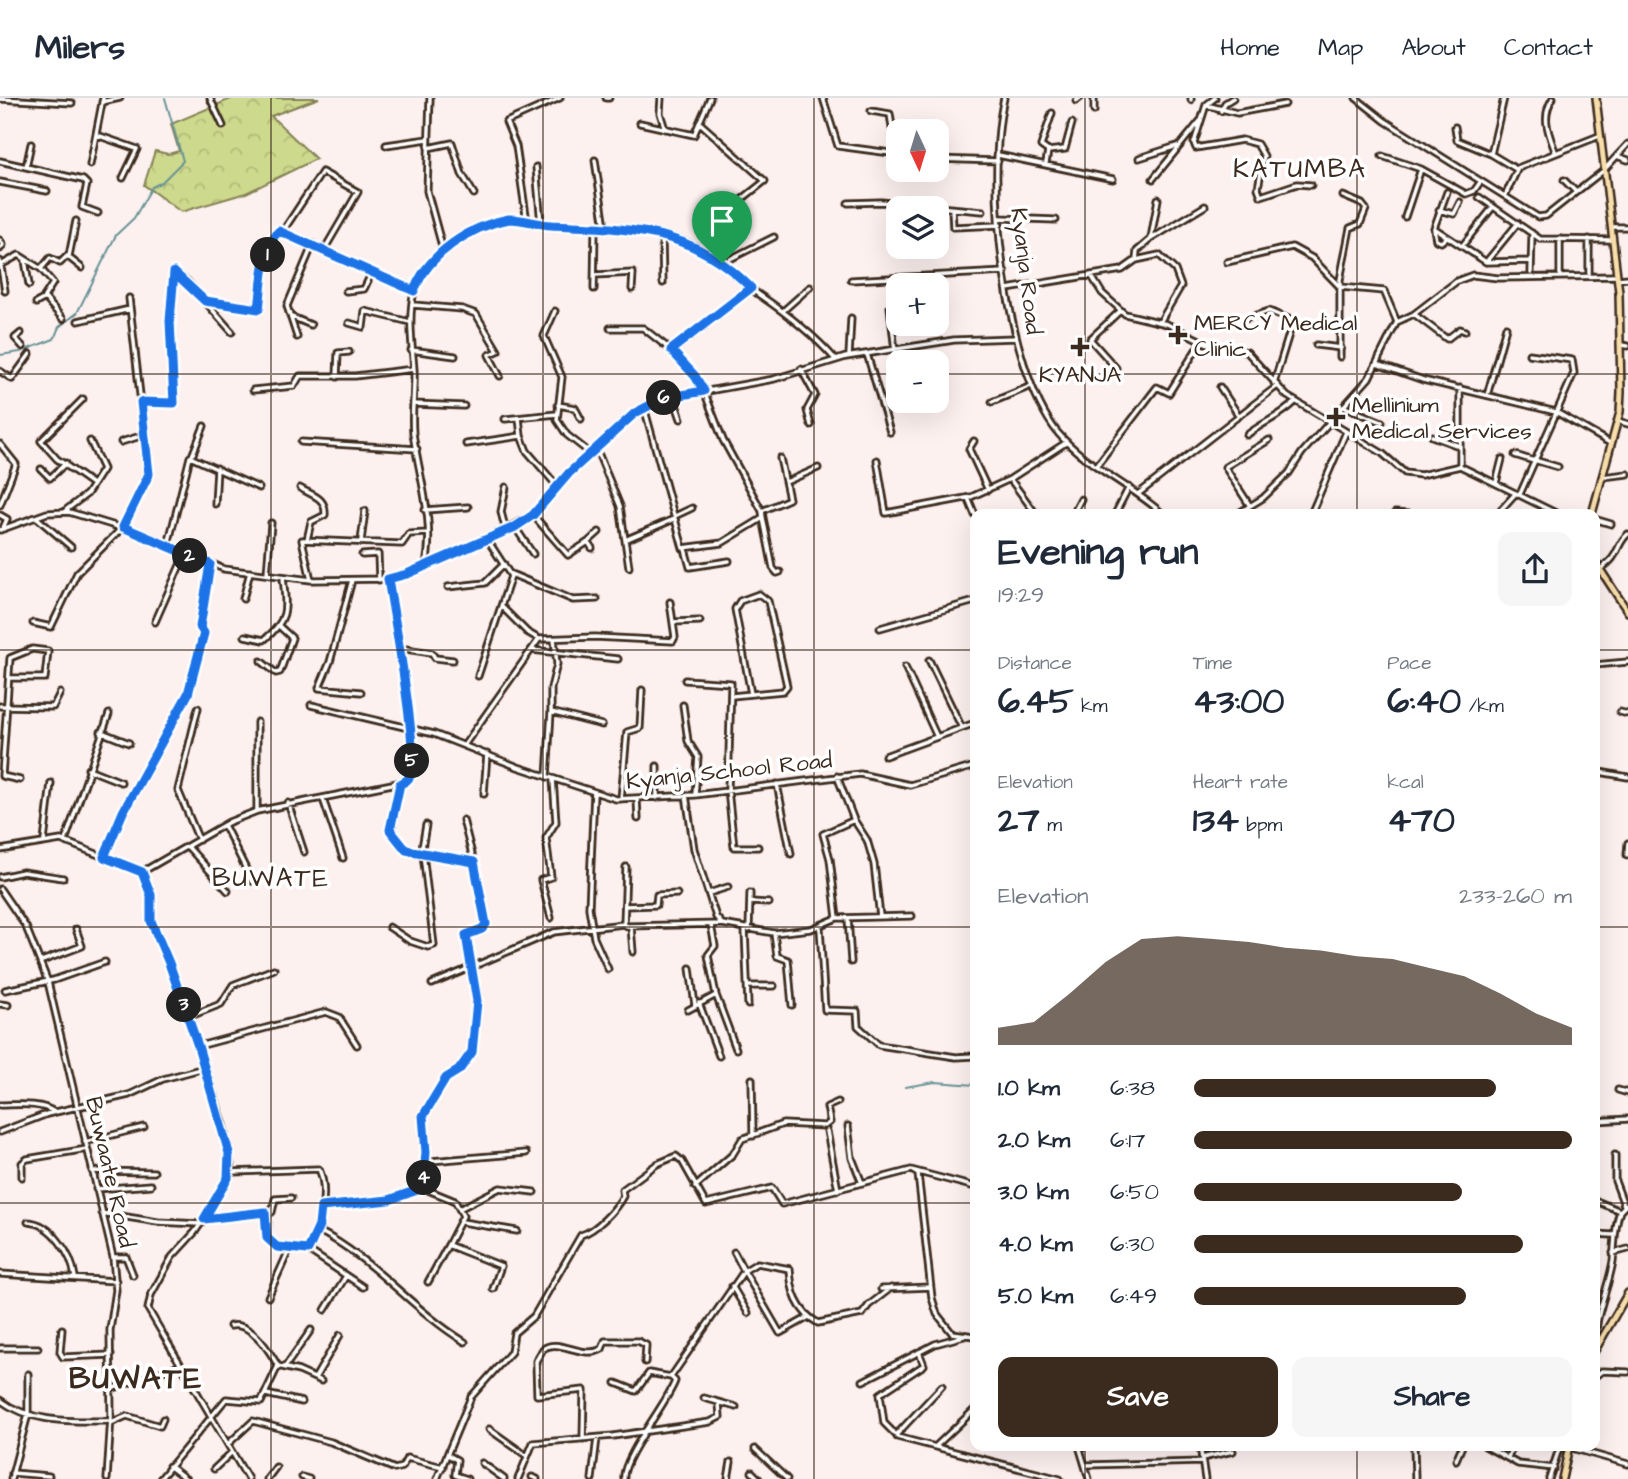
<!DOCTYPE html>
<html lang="en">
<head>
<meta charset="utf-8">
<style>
  body { margin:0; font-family:"Architects Daughter",sans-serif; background:#f6f6f7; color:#1f2937; height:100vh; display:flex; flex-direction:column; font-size:26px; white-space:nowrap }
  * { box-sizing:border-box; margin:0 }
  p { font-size:23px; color:#747a83 }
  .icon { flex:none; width:38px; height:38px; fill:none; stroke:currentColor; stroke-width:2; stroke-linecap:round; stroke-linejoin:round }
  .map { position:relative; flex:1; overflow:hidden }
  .details { position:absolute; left:970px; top:411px; width:630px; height:942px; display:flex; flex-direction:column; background:#fff; border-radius:14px; box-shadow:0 7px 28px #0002 }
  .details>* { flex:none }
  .needle { width:46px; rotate:176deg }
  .controls { position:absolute; left:886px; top:21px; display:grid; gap:14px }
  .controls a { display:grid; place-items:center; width:63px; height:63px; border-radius:14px; background:#fff; box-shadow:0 7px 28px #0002; font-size:35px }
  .pin { position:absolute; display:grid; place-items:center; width:60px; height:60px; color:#fff; margin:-72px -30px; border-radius:50% 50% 50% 0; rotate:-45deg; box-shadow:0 0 7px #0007 }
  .pin .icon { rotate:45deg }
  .km { position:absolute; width:35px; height:35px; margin:-18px; border-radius:50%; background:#222; color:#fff; font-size:19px; line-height:35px; text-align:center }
  .round { display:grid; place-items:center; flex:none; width:74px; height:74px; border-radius:14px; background:#f6f6f7 }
  .summary { display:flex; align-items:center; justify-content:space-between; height:119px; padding:0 28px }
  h1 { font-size:38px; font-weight:700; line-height:52px }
  .figures { display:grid; grid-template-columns:repeat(3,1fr); gap:10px; height:119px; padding:7px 28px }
  .figures div { display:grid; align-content:center }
  .figures b { font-size:35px; font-weight:700 }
  .figures small { font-size:19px; font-weight:400 }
  .figures p { font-size:19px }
  .chart { height:196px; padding:14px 28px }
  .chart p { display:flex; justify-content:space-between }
  .chart svg { width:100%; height:126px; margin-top:7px; fill:#3b2a1e; opacity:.7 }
  .button { display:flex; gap:14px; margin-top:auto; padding:14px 28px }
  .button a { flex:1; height:80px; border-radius:14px; background:#3b2a1e; color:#fff; font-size:28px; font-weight:700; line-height:80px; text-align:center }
  .button a+a { background:#f6f6f7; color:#1f2937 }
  ul { padding:0 28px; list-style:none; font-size:23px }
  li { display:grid; grid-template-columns:112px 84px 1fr; align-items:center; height:52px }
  li i { height:18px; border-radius:9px; background:#3b2a1e }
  header { display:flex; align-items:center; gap:42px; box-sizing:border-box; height:98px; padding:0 35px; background:#fff; border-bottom:2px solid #e0e1e3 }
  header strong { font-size:33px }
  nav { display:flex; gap:38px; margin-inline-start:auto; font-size:24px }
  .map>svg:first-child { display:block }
</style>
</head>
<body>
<header>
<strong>Milers</strong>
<nav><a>Home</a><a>Map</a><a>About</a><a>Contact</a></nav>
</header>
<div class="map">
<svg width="1628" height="1381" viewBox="0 0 1628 1381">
  <defs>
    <pattern id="forest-crowns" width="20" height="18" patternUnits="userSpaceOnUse" patternTransform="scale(1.75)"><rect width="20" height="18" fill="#cdd98c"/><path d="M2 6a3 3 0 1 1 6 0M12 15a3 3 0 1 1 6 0" fill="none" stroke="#b1ba78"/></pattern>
  </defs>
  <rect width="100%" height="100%" fill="#fdf1f0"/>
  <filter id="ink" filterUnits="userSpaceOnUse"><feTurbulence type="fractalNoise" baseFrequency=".0143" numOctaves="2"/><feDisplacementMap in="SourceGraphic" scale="14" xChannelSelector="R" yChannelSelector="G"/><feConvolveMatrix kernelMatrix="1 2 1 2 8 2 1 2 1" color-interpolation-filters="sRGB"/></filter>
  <g filter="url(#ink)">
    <path fill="url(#forest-crowns)" stroke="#848255" stroke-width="2" d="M233 0H319L271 18 316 61 246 95 181 114 144 87 155 53 168 56 179 53 171 26Z"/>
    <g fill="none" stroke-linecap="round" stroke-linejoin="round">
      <path stroke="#6a9396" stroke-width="2" d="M0 257 20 254 54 241 59 229 77 215 116 137 134 120 152 89 162 84 183 63 165 0
        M905 989 935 984 975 987"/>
      <g stroke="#3b2a1e" stroke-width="9">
        <path id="minor" d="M210 0 223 28
          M430 0 427 93 443 152
          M606 0H609
          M661 0 660 15 665 31
          M823 0 838 48 898 56
          M1004 0C985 82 1004 268 1058 335 1086 368 1131 387 1163 416
          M1094 0V13
          M1191 0V2
          M1215 0 1206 7 1194 45 1196 50 1242 42 1257 46 1264 58 1258 90 1261 98 1297 86 1311 87
          M1356 0 1385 23 1538 119 1546 118 1603 73 1628 46
          M1504 0 1491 56 1516 71
          M1553 0C1541 18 1548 34 1555 53
          M0 1 72 5
          M1076 3 1080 0
          M102 4 120 0
          M1206 7 1237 15 1285 6
          M871 13 890 16 896 56
          M1221 13 1225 5 1233 0
          M640 25 694 37 710 0
          M700 25 765 83 736 106 727 104 715 115
          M1455 29 1457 42 1491 56
          M97 37 137 51 123 80
          M386 47 428 41
          M428 50 452 45 462 76 474 96
          M1048 53 1065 51 1072 25
          M998 57 1113 81
          M1382 58 1421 71 1466 96 1474 93 1481 83
          M1617 58 1628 62
          M1139 60 1177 48
          M936 61 998 63
          M595 62 605 129
          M0 63 83 82 87 86 82 109 98 115
          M1046 65 1048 53 1041 48 1052 15
          M90 67 103 0
          M26 69 31 46
          M536 69 541 126
          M1153 81 1200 23
          M1564 82 1575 93
          M0 84 47 93
          M1447 94 1434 130 1486 164 1518 125
          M1505 98 1518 70 1599 38
          M1479 99 1540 141 1612 142
          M848 105 881 104 983 113
          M952 111 953 129 1000 127
          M1439 112 1454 116 1460 104
          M1405 119 1421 71
          M1000 120 1056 122
          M527 124 516 48 506 24 560 0
          M1612 129H1628
          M1434 131 1436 142 1441 144 1447 139
          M283 133 322 74 358 94 324 152
          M662 139 663 185
          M1151 140 1158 101
          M1589 141V175
          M0 142 3 147 0 151
          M1462 148 1493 109
          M69 158 76 123
          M25 162 29 187
          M1136 162 1137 153 1151 141 1205 108
          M0 163 5 193
          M1227 164 1292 149 1312 160 1340 189 1384 193 1397 224
          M1486 164 1531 163
          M722 165 774 139
          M1 167 19 157 41 171 53 185 44 199 63 221
          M41 171 50 160 60 165 67 158 82 170
          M174 174 187 183 232 234
          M1531 175 1532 135
          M1560 176V141
          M595 177 633 175 632 191
          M1091 177 1102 195 1125 216 1167 226 1210 247 1247 254 1287 298 1382 355 1405 375 1421 377 1460 368 1558 416
          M1618 181 1628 180
          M851 182 1005 174
          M751 190 671 254 692 274 704 293 723 342 762 413
          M594 191 595 129
          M1007 191 1122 172 1136 162 1159 157 1175 172 1181 188 1160 224
          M346 193 364 191 372 174
          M205 203 259 211C263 188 260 149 279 133L414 193
          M36 205 45 200
          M413 207 462 211 476 216 498 253 489 257 500 278
          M890 209 895 253
          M555 213 544 238 562 279 557 322 567 337 590 355
          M783 213 810 189
          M1414 216 1447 241 1460 231 1465 233
          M292 219 311 227
          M78 223 130 211
          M349 225 363 229 365 213 410 224
          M1230 226 1269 213 1293 223 1274 285
          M610 230H643L671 252
          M21 235 15 240 23 249
          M297 239 287 208 313 146
          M1316 247 1341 250
          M1621 247 1628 248
          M411 252 455 258
          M867 256 890 334
          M849 258 851 220
          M1340 259V182L1350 130 1360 126 1366 111 1362 106 1343 98
          M1377 266 1423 282 1556 314 1610 345
          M1116 270 1090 241 1120 213
          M801 271 815 297 807 312 811 327
          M0 273 12 281 30 256
          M337 279 338 255 349 254
          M1220 289 1239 318
          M253 292 294 288 300 278H355L414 271
          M1488 294 1506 229
          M673 298 681 321
          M83 301 41 343 57 361 91 385
          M141 304 174 305 170 223 174 174
          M992 304 1031 288
          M413 306 464 308
          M558 307 575 310 581 321
          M644 309 683 450 722 445 763 420 762 413
          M1345 309 1382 324
          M519 320 521 338
          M505 321 557 316
          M1618 323 1628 326
          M1247 337C1263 324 1280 319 1295 304
          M1432 338 1459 348
          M974 343 969 351 988 392
          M121 344 144 337
          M301 344 417 351
          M0 346 16 366 0 407
          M466 346 521 338 527 353 558 389
          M596 350 620 408 629 469
          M1515 357 1534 363
          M192 358 204 328
          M877 362 886 415 971 399 1010 381 1067 344
          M1534 362 1558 369
          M1097 367 1157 289 1169 295 1201 244
          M1460 368V290
          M41 371 50 380 66 365
          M1602 379 1628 376
          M1010 381 1036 416
          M786 384 818 370
          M1496 385 1502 361
          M506 389 501 414 506 433
          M300 390C313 398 326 399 325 417L311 424 307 442
          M1138 396 1276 289
          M1520 396 1574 275 1572 262 1529 256
          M968 400 975 417
          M215 406 217 370
          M1250 408 1225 369 1269 342
          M66 412 87 396 103 371 90 343
          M425 412 468 409
          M762 413 789 401 780 360
          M1395 415 1408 416
          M1073 416 1081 401
          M1115 416 1129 389
          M1237 416 1263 400 1289 375 1302 355 1369 280 1397 224 1414 216 1457 183 1473 177 1498 180 1616 178
          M1311 416 1346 334
          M1497 416 1516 395
          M0 417 7 421 3 430
          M533 417 568 457 588 444 592 450
          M675 418 692 410
          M36 419 71 449
          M763 420 773 470 777 475 780 474
          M1594 421 1611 426
          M515 429 533 456
          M0 432 47 415 69 414 145 437 224 471 311 482 388 481 407 476 473 448 533 417 569 375 623 324 658 302 774 281 846 259 954 242 1016 240
          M625 442 674 421
          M361 443 365 413
          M588 444 599 434
          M168 447 190 359 259 390
          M685 451 690 469 729 463
          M362 457 378 456 379 482
          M426 467C435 424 419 378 413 335 411 314 415 293 414 272 412 245 408 220 414 193 422 161 476 125 507 121 519 119 532 125 544 126 595 130 652 126 700 150 722 162 738 182 758 196 786 215 812 235 835 261
          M1600 471C1621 458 1615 447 1628 436
          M267 476 271 425
          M511 476 573 502 597 501
          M311 482 302 442 402 446 409 436 428 435
          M352 482 330 564 319 590 361 594
          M448 489 485 485 504 466
          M243 501 250 474
          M502 509 527 534 539 541 595 539 673 543 675 539 670 504
          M155 524 185 456
          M673 524 700 523
          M33 525 51 529 77 475 123 429 149 376 129 200
          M880 530 975 503
          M245 538 264 542C290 521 286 509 283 479
          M399 550 432 555 435 560 453 562
          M531 552 618 561
          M929 562 962 630
          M261 563 276 575 280 574 292 540 279 528
          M1594 567 1628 564
          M905 569 937 639
          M478 578 511 478 487 441
          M9 580H45L48 553 32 551 10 560 2 678 20 682
          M685 582 731 585 728 692 734 749H758
          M732 598 783 593 787 588 768 503 759 496 740 503 735 511 751 596
          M311 607 434 636 518 669 616 701 695 697 860 676 910 687 975 668
          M683 607 688 643 698 659 695 697
          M0 608 53 609 60 595
          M198 610 178 692 199 742
          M551 614V590L557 566 554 541
          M1620 614 1628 616
          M101 634 129 645
          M465 646 539 541
          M885 658 975 625
          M88 671 121 684
          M1594 673 1628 679
          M837 678 854 722 867 742 874 766 880 819
          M547 679 551 614 602 627
          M399 686 391 734 406 752 474 764 486 826 482 831 466 837 477 903 472 954 459 972 446 980 423 1018 426 1066
          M777 686 791 756
          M594 694 589 810 594 840 608 871
          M484 696 487 656
          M686 697 694 751 716 819 722 826 774 835 811 831 837 820 912 818
          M657 700V668
          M323 701 343 760
          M621 701 627 634 640 630 642 592
          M637 701 638 721
          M288 705 304 754
          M257 713V624
          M463 722 474 764
          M224 727 252 783
          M44 743 51 685
          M65 743 109 616
          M188 749 228 793
          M0 752 61 742 142 774 229 724 257 713 407 683C422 665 393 512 388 481
          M421 756 426 727
          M1627 757 1628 745
          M104 759 123 714 188 596 204 535 200 529 209 467
          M626 769 624 826 627 828 722 826
          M142 774 151 797V823L169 865 198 948 223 1025 231 1067 228 1080 208 1115 195 1134 172 1159 151 1197 148 1211 248 1381
          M0 779 23 774 63 780
          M0 791 26 829 48 884 113 1159 116 1192 110 1232 111 1319 107 1381
          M709 795 728 789
          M750 804 769 805
          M625 808 656 807 657 797 677 796
          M551 820 541 782 551 779 546 740 556 724 553 681
          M837 820 830 761 823 736 854 722
          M848 820 851 864
          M711 827 715 848 708 857 716 897 736 951
          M389 829 410 843 428 849 434 847 423 756
          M631 829 633 854
          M820 829 825 912 857 913 858 928 879 947 956 959 975 958
          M745 831 748 907
          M749 832 750 795
          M774 835 777 858 788 862 792 907
          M42 863 82 848 76 831
          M690 870 695 907
          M432 886 554 834 624 826
          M748 888H774
          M5 892 54 882 105 864
          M699 905 719 958
          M0 906 8 907
          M688 912 716 897
          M188 919 221 906 233 887 274 871
          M199 948 326 914 339 919 357 947
          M752 981 753 1038
          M1618 992 1628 995
          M0 1007C16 1007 41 1004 54 1014
          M1596 1023 1628 1021
          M848 1028 852 1060 862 1085
          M827 1033 838 1092
          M0 1034 47 1016 129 997 163 981 204 970
          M85 1044 144 1029
          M1615 1057V1083L1624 1107
          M92 1073 154 1074
          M913 1073 918 1076 932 1200 937 1216 952 1235 975 1238
          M231 1074 319 1071C330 1096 319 1130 308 1152
          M22 1079V1065L27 1061 87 1051
          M695 1089 733 1056 742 1041 783 1026 825 1028 830 1024 827 1009 838 1004
          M423 1090 426 1066 430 1063 526 1055
          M96 1091 151 1087
          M1594 1102 1620 1113 1628 1105
          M321 1109 389 1102 423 1090 455 1103 463 1118 448 1147 501 1168 493 1191
          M461 1110 500 1090 534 1094
          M102 1115 158 1124 201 1126
          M268 1117 272 1114 275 1101 291 1100
          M204 1121 265 1114C272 1125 263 1136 273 1147L308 1152 363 1189
          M28 1124C52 1125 72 1157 75 1179
          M462 1124 517 1133
          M317 1132C373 1160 411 1211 465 1244
          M1594 1136 1613 1137
          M734 1154 744 1173 757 1165 790 1171C791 1193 797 1213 818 1225L862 1216 869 1207 891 1190
          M1613 1155 1628 1151
          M113 1159H126L133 1177
          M0 1176 116 1183
          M428 1184 448 1147
          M732 1188 748 1215
          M881 1191 930 1189
          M268 1199 290 1150
          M325 1212 346 1178
          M230 1228C251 1223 269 1252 278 1268
          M62 1231 60 1254 63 1259 111 1257
          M1595 1249C1594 1218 1608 1193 1613 1163 1615 1145 1614 1130 1620 1113
          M0 1250H38
          M285 1269 311 1232
          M671 1279 744 1173 780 1235 809 1219
          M1594 1279 1602 1273 1628 1274
          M315 1280 340 1237
          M863 1283 935 1246 964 1238
          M616 1285 636 1293 649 1275 671 1279 675 1283C668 1304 621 1361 624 1381
          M942 1288 897 1336V1339L1060 1381
          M111 1291 180 1267
          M266 1296 302 1304
          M704 1300 736 1309
          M0 1302C32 1326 73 1323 111 1323
          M111 1325 127 1318 160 1328 163 1321
          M489 1331 527 1358
          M896 1337 884 1325 880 1296 924 1267 919 1254
          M583 1341 584 1292 537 1297 536 1263 543 1251C558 1239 583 1262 602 1251L605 1243H638L646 1247 645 1264
          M228 1346 253 1323 331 1344 395 1371 402 1369 407 1360 443 1369
          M936 1348 975 1311
          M1079 1348 1089 1381
          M1200 1348 1205 1381
          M1414 1348 1415 1381
          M1485 1348 1518 1366 1554 1370
          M1568 1349 1628 1366
          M755 1351 787 1381
          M448 1357 457 1362 455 1377 467 1381
          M1202 1360 1233 1353
          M1508 1360 1512 1348
          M1456 1362 1462 1348
          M482 1365 504 1381
          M1086 1367 1202 1364
          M169 1368 186 1381
          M214 1371 232 1354
          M752 1374 759 1381
          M12 1375 49 1378
          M302 1379 309 1381
          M532 1379 537 1381
          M11 1381 28 1316V1276
          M160 1381 226 1301 261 1304 278 1268 299 1273 321 1283
          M267 1381 276 1369
          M437 1381 471 1299 511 1254 514 1235 534 1218 581 1137C596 1133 616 1111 623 1098L622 1092 657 1066 676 1058 682 1063 706 1106 772 1090 782 1106 911 1072 975 1089
          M518 1381 533 1345 613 1338 710 1324 720 1319 719 1305
          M592 1381 597 1340
          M728 1381 731 1364
          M1549 1381 1560 1348"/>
      </g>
      <g stroke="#3b2a1e" stroke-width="10">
        <path id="major" d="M1592 416 1620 314 1621 294 1619 194 1596 0
          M1594 462 1628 514
          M1594 1254 1628 1195
          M1562 1381 1569 1348"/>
      </g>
      <use href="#minor" stroke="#fff" stroke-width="3.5"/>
      <use href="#major" stroke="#f8deab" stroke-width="5"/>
    </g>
  </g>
  <g fill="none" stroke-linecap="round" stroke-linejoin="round" filter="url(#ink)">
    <g stroke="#fff" stroke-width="14">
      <path id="route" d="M509 121C523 121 537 126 551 127 631 131 691 129 751 190L671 252 695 278 704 293 664 300 635 315 569 375 533 417 515 429 407 476 388 481C393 512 419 655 411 676 409 682 405 684 400 686L390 732 406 752 474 764 486 826 482 831 466 837 477 903 472 954 459 972 446 980 423 1018 426 1054 423 1090 389 1102 321 1109 319 1128 308 1152 277 1149 267 1140 265 1114 204 1121 228 1080 229 1055 198 948 169 865 151 823V797L142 774 104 759 123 714 188 596 204 535 200 529 210 466 123 429 149 376 141 304 174 305 170 223 174 174 205 203 259 211C262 190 262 147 279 133L414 193C428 156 470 128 509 121Z"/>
    </g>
    <use href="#route" stroke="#1a73e8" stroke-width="9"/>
  </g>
  <path fill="none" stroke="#3b2a1e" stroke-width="2" stroke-opacity="0.55" d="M271 0V1381M543 0V1381M814 0V1381M1085 0V416M1357 0V416M0 276H898M936 276H1628M0 552H975M1594 552H1628M0 829H975M1594 829H1628M0 1105H975M1594 1105H1628M1085 1348V1381M1357 1348V1381"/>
  <g fill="#3b2a1e" stroke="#fff" stroke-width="2.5">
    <path d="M1174.5 226.5h7v7h7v7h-7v7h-7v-7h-7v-7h7z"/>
    <path d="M1076.5 238.5h7v7h7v7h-7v7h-7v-7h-7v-7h7z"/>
    <path d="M1332.5 308.5h7v7h7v7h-7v7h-7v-7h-7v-7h7z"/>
  </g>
  <g text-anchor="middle" stroke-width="7" stroke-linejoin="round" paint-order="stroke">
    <g font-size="23" fill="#3b2a1e" stroke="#fff">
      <text transform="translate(1027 173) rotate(83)" y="8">Kyanja Road</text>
      <text transform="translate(729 672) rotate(-6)" y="8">Kyanja School Road</text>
      <text transform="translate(111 1074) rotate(77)" y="8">Buwaate Road</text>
    </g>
    <g font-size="23" fill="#3b2a1e" stroke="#fff" text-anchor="start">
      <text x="1194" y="232">MERCY Medical<tspan x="1194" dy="26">Clinic</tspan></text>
      <text x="1080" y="284" text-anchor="middle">KYANJA</text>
      <text x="1352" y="314">Mellinium<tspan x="1352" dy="26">Medical Services</tspan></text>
    </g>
    <g font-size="26" letter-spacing="2" fill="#3b2a1e" stroke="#fff">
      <text x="1300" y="79">KATUMBA</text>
      <text x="271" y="788">BUWATE</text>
    </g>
    <g font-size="30" font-weight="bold" letter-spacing="2" fill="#3b2a1e" stroke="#fff">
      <text x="136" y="1290">BUWATE</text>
    </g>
  </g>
</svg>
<div class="controls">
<a><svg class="needle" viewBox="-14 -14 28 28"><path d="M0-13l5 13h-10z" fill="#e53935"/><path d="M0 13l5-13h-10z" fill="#747a83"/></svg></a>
<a><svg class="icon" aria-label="layers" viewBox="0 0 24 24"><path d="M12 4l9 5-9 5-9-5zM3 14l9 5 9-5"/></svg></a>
<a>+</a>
<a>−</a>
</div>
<div class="pin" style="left:722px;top:165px;background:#1e9e55"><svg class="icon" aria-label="arrive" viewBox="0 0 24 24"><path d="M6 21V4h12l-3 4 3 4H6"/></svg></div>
<b class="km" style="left:268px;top:157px">1</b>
<b class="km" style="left:190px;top:458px">2</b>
<b class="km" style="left:184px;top:907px">3</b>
<b class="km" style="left:424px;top:1080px">4</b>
<b class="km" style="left:412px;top:663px">5</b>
<b class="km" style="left:664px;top:300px">6</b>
<section class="details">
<div class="summary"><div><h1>Evening run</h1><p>19:29</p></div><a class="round"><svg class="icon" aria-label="share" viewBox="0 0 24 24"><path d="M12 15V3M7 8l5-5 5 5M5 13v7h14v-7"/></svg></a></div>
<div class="figures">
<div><p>Distance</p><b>6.45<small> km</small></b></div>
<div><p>Time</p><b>43:00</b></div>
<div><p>Pace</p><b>6:40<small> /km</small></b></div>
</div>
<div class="figures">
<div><p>Elevation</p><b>27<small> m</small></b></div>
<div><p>Heart rate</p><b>134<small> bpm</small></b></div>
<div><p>kcal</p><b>470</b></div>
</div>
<div class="chart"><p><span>Elevation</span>233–260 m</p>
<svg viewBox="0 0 160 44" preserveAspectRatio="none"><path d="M0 44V38L10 36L20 26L30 15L40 7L50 6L60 7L70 8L80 10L90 11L100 13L110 14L120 17L130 20L140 26L150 33L160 38V44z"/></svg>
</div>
<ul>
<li><b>1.0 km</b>6:38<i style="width:80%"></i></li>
<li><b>2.0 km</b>6:17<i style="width:100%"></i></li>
<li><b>3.0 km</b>6:50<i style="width:71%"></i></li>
<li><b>4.0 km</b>6:30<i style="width:87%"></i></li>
<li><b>5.0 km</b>6:49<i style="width:72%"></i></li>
</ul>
<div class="button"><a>Save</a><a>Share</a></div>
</section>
</div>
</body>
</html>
